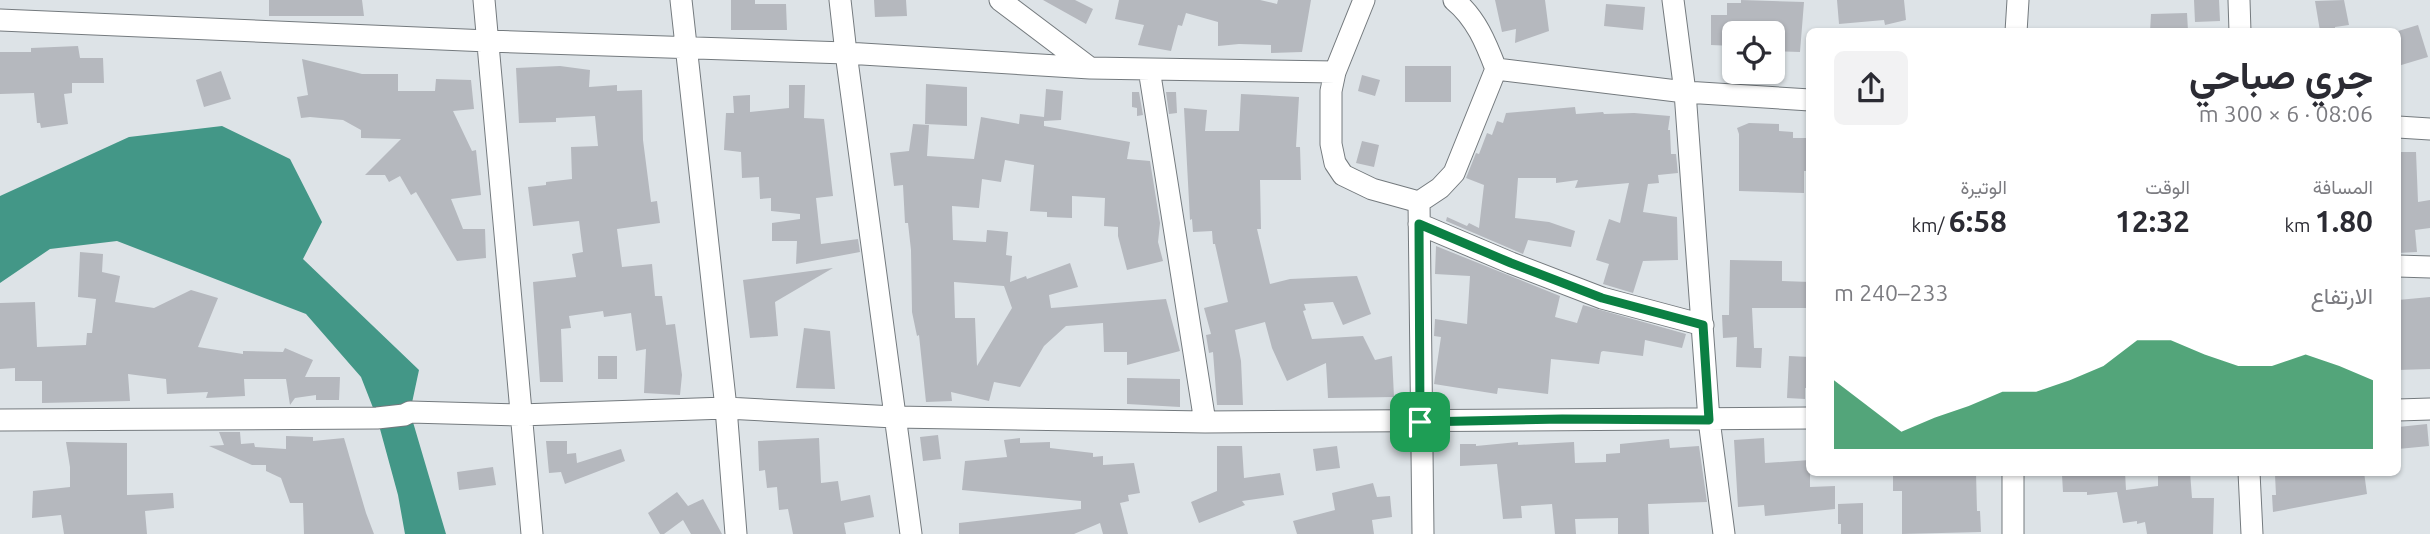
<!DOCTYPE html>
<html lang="ar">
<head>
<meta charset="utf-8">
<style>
  body { margin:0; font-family:Ubuntu,Vazirmatn,sans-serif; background:#f2f2f3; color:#2b2b33; direction:rtl; height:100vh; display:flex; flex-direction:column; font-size:26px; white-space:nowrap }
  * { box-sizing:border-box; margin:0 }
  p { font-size:23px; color:#7c7c81 }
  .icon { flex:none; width:38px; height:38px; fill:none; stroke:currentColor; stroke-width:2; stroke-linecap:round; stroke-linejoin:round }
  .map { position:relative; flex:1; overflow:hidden; direction:ltr }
  .drawer { position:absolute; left:1806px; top:28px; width:595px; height:448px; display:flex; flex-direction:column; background:#fff; border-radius:10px; box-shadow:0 2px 5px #0004; direction:rtl }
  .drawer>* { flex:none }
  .buttons { position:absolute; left:1722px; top:21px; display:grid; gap:14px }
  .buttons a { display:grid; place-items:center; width:63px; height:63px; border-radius:10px; background:#fff; box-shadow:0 2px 5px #0004; font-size:35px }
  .pin { position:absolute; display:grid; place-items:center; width:60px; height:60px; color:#fff; margin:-30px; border-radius:14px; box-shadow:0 4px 10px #0006 }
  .round { display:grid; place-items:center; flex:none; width:74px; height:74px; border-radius:10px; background:#f2f2f3 }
  .headline { display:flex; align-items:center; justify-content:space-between; height:119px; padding:0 28px }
  h1 { font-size:38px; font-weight:700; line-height:52px }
  .metrics { display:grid; grid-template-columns:repeat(3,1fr); gap:10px; height:119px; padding:7px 28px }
  .metrics div { display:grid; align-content:center }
  .metrics b { font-size:30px; font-weight:700 }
  .metrics small { font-size:19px; font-weight:400 }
  .metrics p { font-size:19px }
  .chart { height:196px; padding:14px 28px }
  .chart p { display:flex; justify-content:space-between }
  .chart svg { width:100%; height:126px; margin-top:7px; fill:#0b8043; opacity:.7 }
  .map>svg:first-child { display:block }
</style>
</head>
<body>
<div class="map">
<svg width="2430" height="534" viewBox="0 0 2430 534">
  <rect width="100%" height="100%" fill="#dde3e7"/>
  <path fill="#439787" d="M222 126 290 159 322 222 303 259 419 370 410 412 446 534H405L398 495 377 418 361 377 306 314 117 241 50 249 0 283V196L129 137Z"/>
  <path fill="#b5b8be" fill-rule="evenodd" d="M269 0H362L364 16H269Z
    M731 0H755V4H786L787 30H731Z
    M874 0H906L907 16 875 17Z
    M1043 0H1075L1093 9 1086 24Z
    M1119 0H1260L1277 4 1278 0H1311L1302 52 1271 53V45L1239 44 1218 46V22L1186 13 1182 26 1178 25 1171 51 1138 45 1144 25 1115 19Z
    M1495 0H1545L1549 31 1515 43 1516 29 1502 32Z
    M1741 0 1804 2 1800 52 1774 51 1775 33H1734V46L1711 45V15H1727V3H1741Z
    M1837 0H1904L1906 20 1885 25 1884 20 1839 24Z
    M2194 0H2219L2220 21 2195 22Z
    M2344 0 2349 25 2335 27V30L2320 31 2315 1Z
    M1606 4 1645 7 1643 30 1604 26Z
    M2187 13 2188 31 2150 32 2151 14Z
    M2418 25 2428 57 2398 66V31Z
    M78 46 80 58H103L104 83H72V93L64 94 68 124 41 128 40 123H37L34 93 0 94V52H31V48Z
    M302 59 362 74H398V91H435L436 79 471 80 474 109 453 111 472 151 476 150 481 195 451 199 463 229H485L486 258 457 261 416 192 411 195 400 176 389 182 385 175H365L401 139 361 138V130L343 120 310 117 301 118 297 97 308 95Z
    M560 66 590 70 589 87 617 85V91L642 90 643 140 651 202 657 201 660 223 617 229 622 267 652 264 655 296H662L666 325 675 324 682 375 680 395 644 393 646 349 636 351 631 313 604 317 603 311 569 316 571 328 561 329 563 382H540L533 282 576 277 572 254 583 252 579 221 533 226 528 187 546 185V182L572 179 571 147 598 146 595 116 556 118V122L519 123 516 68Z
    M1405 66H1451V102H1405Z
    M221 71 231 99 204 107 196 80Z
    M1362 75 1380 80 1375 96 1358 91Z
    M926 84 967 87V126L925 124Z
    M789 85H805L804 118 824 119 833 196 816 198 821 244 858 239 860 252 796 264 797 241H772V223L800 219V214L771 211V198L760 199 759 177 742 178 741 152 724 150 726 113H734L733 96 750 95V112L789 108Z
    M1046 89 1063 91 1061 120 1044 121V126L1130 142 1127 159 1150 161 1160 223 1158 242 1163 261 1127 270 1118 236V227L1104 226 1105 198 1072 196V218L1047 217V212L1030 211 1034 165 1005 160 1001 182 982 179 979 208 952 206 953 240 986 242 987 230 1008 232 1006 255 1012 256 1010 282 1026 276 1027 279 1070 263 1078 287 1049 295 1051 308 1166 299 1180 351 1127 365V352H1104L1103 323 1066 326 1044 346 1020 387 994 382 989 401 951 392 952 401 926 402 919 335 917 336 912 312 911 250 908 223H905L903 185 894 186 890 153 909 151 913 124 929 125 927 156 974 159 981 117 1019 124 1020 114 1044 117ZM954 282 1004 286 1012 308 977 366 975 318H955Z
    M1132 92H1139L1143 115 1137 116V108L1132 107Z
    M1166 92H1176L1177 113 1169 114Z
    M1241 94 1299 97 1296 147H1300L1301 180H1260L1261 229H1257L1270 284 1290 279 1357 276 1371 314 1343 325 1333 302 1304 304 1306 310 1303 311 1312 339 1363 336 1375 360 1392 356 1394 397 1328 398 1326 363 1287 381 1272 348 1265 322 1235 330 1241 361 1243 405H1217L1213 352 1209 353 1206 335 1211 334 1204 308 1228 302 1215 244H1213L1212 231 1193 232 1192 219 1190 220 1184 108 1207 110 1205 131H1239Z
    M1575 107 1576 114 1603 112 1604 114 1634 113 1670 116 1668 130H1670L1671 154H1676L1678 173 1658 175 1659 183 1648 184 1643 212 1677 217 1678 260 1643 261 1633 293 1603 284 1609 264 1596 260 1609 219 1620 223 1629 183 1575 188 1578 180 1556 183V178H1518L1515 218 1549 222 1575 231 1571 247 1528 240 1523 254 1446 221 1447 217 1467 226 1469 223 1479 228 1484 185 1466 178 1476 153 1479 154 1487 133 1492 135 1497 121 1503 123 1506 113Z
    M1749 123 1779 124V131L1793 132V138H1809L1810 171H1804V193L1739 191V134L1737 128Z
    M1362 141 1379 145 1374 167 1356 163Z
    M2398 152H2416L2418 202 2430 200V228L2415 230 2417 252 2398 253Z
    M1436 246 1560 296 1555 317 1577 323 1583 305 1686 334 1682 348 1645 340 1643 356 1603 351 1601 352 1599 364 1551 359 1548 394 1498 388 1497 394 1434 384 1441 337 1434 336 1435 319 1467 324 1470 276 1435 274Z
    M80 252 103 254 102 272 120 276 115 302 154 308 191 290 218 298 198 347 243 354V351L283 352 285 348 313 360 305 377H340L339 400H316V395L295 398 290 405 286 379H244L245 396 206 398 208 392 167 394 166 379 128 374 130 401 42 403V381H15V368L0 369V303L35 302 37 347 86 345 87 333H92L96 299 78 297Z
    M1730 260 1782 261V281L1810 282V308H1752L1754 348H1762L1761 368 1736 367 1737 337 1723 338 1722 315H1729Z
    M833 268 775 302 778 336 750 338 743 280Z
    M2430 297V369L2398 370V300Z
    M804 328 830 331 835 389 796 388Z
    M598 356H617V379H598Z
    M1789 356 1810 357V388H1805V399L1787 398Z
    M1127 378 1180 379V407L1127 404Z
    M2427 424 2429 446 2398 449V427Z
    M219 432H240L241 444 254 443 255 447 286 449V436L313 437V441L344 438 366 513 374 534H304L303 503H290L281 478 266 471V465H252L209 446 224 445Z
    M938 435 941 459 923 461 920 437Z
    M819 438 821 483 838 481 841 501 870 495 874 517 844 523 846 534H793L788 509 779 510 777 487 767 488 765 470 759 471 758 441Z
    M1020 438V443L1050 442V448L1093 453V457L1103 456V465L1134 463 1140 493 1128 495 1129 501 1120 503 1128 534H1103L1100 523 1074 534H959V523L1081 509V501L962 490 965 461 1007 457 1004 440Z
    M1764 438 1765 463 1810 460V487L1835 486V509L1765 516 1764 505 1738 507 1734 440Z
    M1669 439 1670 448 1699 446 1707 502 1648 504 1649 534H1618V518L1575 519 1576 534H1555L1552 504 1521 506 1522 518 1503 519 1497 464 1460 466V444H1476V446L1518 442V445L1574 442 1575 463 1606 462V454L1620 453V444Z
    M546 441H567V454L576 453 577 463 621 449 625 461 565 484 561 472 549 473Z
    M66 442 127 443V495L173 493 174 508 145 511 147 534H64L61 515 32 518 33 491 70 487V467Z
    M1217 446H1242L1244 478 1280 473 1284 495 1242 501 1245 505 1199 523 1191 502 1217 491Z
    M1337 446 1340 468 1316 471 1313 449Z
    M493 467 496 485 459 490 457 472Z
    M1893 472H1976L1977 511H1980L1981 532 1902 534V491H1893Z
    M2125 472 2126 490 2158 486V474L2190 472 2192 498H2214L2213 534H2147L2145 522 2137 524V521L2123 523 2117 492 2087 495V492H2063L2062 475Z
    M2297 472H2364L2367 494 2273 512 2272 495H2276L2275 475H2297Z
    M1373 483 1377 497 1390 496 1392 517 1372 520 1374 534H1297L1293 521 1335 510 1332 493Z
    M677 492 688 506 703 499 722 534H691L683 520 664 534H660L648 513Z
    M1863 503V534H1841V524H1838V504Z"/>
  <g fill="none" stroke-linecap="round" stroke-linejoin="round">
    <g stroke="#747a7e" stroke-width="23">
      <path id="street" d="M484 0 532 534
        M681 0 726 408 736 534
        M840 0 846 53 1090 68 1335 72
        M1000 0 1090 68
        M1364 0 1335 72 1331 91V144L1335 163 1343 175 1372 189 1419 202 1440 188 1454 173 1496 69
        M1454 0C1476 18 1486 43 1496 69L1685 92 1810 100
        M1673 0 1685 92 1709 420 1724 534
        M2239 0 2240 32
        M0 20 488 41 846 53 911 534
        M2016 32 2018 0
        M1149 69 1205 422
        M2398 127 2430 129
        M1419 202 1423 534
        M1419 224 1511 263 1602 298 1703 325
        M2398 266 2430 267
        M2398 410 2430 409
        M0 420 377 418 404 415 410 412 520 415 726 408 894 417 1205 422 1810 418
        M2249 472 2252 534
        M2013 534V472"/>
    </g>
    <use href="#street" stroke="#fff" stroke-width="21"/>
  </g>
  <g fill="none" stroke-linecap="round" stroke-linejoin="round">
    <g stroke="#fff" stroke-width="14">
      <path id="route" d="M1419 224 1511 263 1602 298 1703 325 1709 420 1562 419 1420 422Z"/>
    </g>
    <use href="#route" stroke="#0b8043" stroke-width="9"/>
  </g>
</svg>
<div class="buttons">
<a><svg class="icon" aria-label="locate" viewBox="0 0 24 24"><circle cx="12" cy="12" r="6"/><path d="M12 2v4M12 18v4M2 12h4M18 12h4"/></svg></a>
</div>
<div class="pin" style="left:1420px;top:422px;background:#1e9e55"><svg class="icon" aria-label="arrive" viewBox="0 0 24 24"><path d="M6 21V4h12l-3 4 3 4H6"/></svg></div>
<section class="drawer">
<div class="headline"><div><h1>جري صباحي</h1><p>08:06 · 6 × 300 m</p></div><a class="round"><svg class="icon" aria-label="share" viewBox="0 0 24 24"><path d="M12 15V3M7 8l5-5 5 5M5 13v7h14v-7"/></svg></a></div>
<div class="metrics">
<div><p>المسافة</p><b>1.80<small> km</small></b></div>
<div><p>الوقت</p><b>12:32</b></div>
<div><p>الوتيرة</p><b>6:58<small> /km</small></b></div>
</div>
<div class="chart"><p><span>الارتفاع</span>233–240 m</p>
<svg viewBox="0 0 160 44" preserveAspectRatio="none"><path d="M0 44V20L10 29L20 38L30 33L40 29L50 24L60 24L70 20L80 15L90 6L100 6L110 11L120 15L130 15L140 11L150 15L160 20V44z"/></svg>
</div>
</section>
</div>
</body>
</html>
